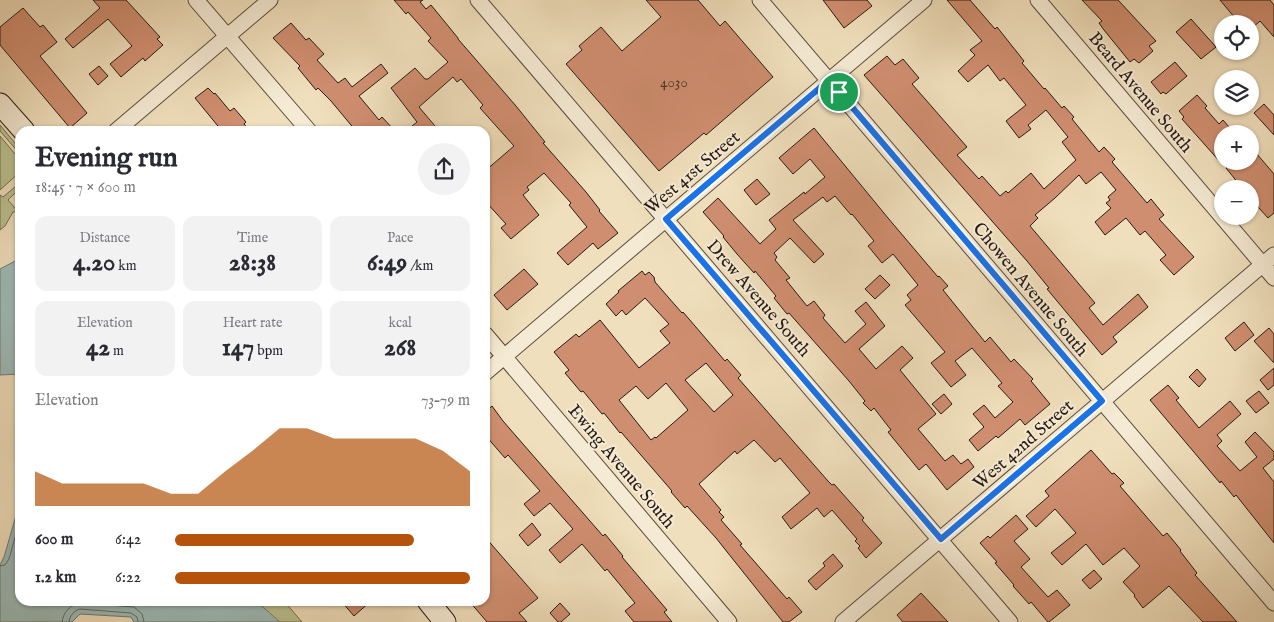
<!DOCTYPE html>
<html lang="en">
<head>
<meta charset="utf-8">
<style>
  body { margin:0; font-family:"IM FELL English",serif; background:#f2f2f3; color:#2b2b33; height:100vh; display:flex; flex-direction:column; font-size:19px; white-space:nowrap }
  * { box-sizing:border-box; margin:0 }
  p { font-size:16px; color:#7c7c81 }
  .icon { flex:none; width:28px; height:28px; fill:none; stroke:currentColor; stroke-width:2; stroke-linecap:round; stroke-linejoin:round }
  .map { position:relative; flex:1; overflow:hidden }
  .drawer { position:absolute; left:15px; top:126px; width:475px; height:480px; display:flex; flex-direction:column; background:#fff; border-radius:15px; box-shadow:0 1px 4px #0004 }
  .drawer>* { flex:none }
  .controls { position:absolute; left:1214px; top:15px; display:grid; gap:10px }
  .controls a { display:grid; place-items:center; width:45px; height:45px; border-radius:50%; background:#fff; box-shadow:0 1px 4px #0004; font-size:25px }
  .pin { position:absolute; display:grid; place-items:center; width:42px; height:42px; color:#fff; margin:-21px; border:2px solid #fff; border-radius:50%; box-shadow:0 1px 5px #0007 }
  .round { display:grid; place-items:center; flex:none; width:52px; height:52px; border-radius:26px; background:#f2f2f3 }
  .head { display:flex; align-items:center; justify-content:space-between; height:85px; padding:0 20px }
  h1 { font-size:28px; font-weight:700; line-height:38px }
  .figures { display:grid; grid-template-columns:repeat(3,1fr); gap:8px; height:85px; padding:5px 20px }
  .figures div { display:grid; align-content:center; border-radius:12px; background:#f2f2f3; text-align:center }
  .figures b { font-size:25px; font-weight:700 }
  .figures small { font-size:14px; font-weight:400 }
  .figures p { font-size:14px }
  .chart { height:140px; padding:10px 20px }
  .chart p { display:flex; justify-content:space-between }
  .chart svg { width:100%; height:90px; margin-top:5px; fill:#b45309; opacity:.7 }
  ul { padding:0 20px; list-style:none; font-size:16px }
  li { display:grid; grid-template-columns:80px 60px 1fr; align-items:center; height:38px }
  li i { height:12px; border-radius:6px; background:#b45309 }
  .map>svg:first-child { display:block }
</style>
</head>
<body>
<div class="map">
<svg width="1274" height="622" viewBox="0 0 1274 622">
  <rect width="100%" height="100%" fill="#f0dfbc"/>
  <filter id="stains"><feTurbulence type="fractalNoise" baseFrequency=".004" numOctaves="4"/><feColorMatrix values="0 0 0 0 .2 0 0 0 0 .09 0 0 0 0 .02 0 0 0 .5 -.17"/></filter>
  <radialGradient id="worn" r=".72"><stop offset=".6" stop-color="#630" stop-opacity="0"/><stop offset="1" stop-color="#630" stop-opacity=".3"/></radialGradient>
  <path fill="#bcc18f" stroke="#726e52" d="M0 125 20 149V154L0 131Z
    M0 136 20 160V172L0 190Z
    M16 186 20 191 18 190 8 200 15 208 20 204V211L13 212 5 226 0 230V195L3 197Z
    M216 601H284L302 622H192Z"/>
  <path fill="#9dbbb8" stroke="#6e7b77" d="M17 260 20 261V374L0 375V269Z
    M20 502V601H256L280 622H134L131 617 80 614 72 622H0V565L4 557Z"/>
  <g fill="none" stroke-linecap="round" stroke-linejoin="round">
    <path stroke="#626b66" stroke-width="1" d="M0 566 5 565 9 559 20 520
      M62 622C63 612 71 604 81 603L134 607 142 614 144 622
      M69 622C69 616 75 610 80 609L131 613 137 617 138 622"/>
  </g>
  <path fill="#d08e70" stroke="#271b15" fill-rule="evenodd" d="M93 0H126L160 37 157 39 163 45 145 61 143 58 121 77 110 64 132 46 108 19 73 48 65 39 100 8Z
    M394 0H423L420 2 426 9 431 5 458 38V39L516 106 545 142 543 143 586 192 600 210 599 211 618 233 598 249 593 243 568 265 557 253 587 227 569 205 571 203 544 173 527 187 529 190 523 195 539 215 511 239 501 228 506 224 485 201V171L514 146 480 108 483 105 461 79 457 82 453 77 419 107 435 126 429 131H406L417 122 391 88 415 68 425 79H428L448 62 428 41 431 38 408 12 406 14Z
    M646 0H698L720 26 725 21 773 77 706 135 704 133 659 171 566 64 582 50 579 46 601 27 622 51 661 17Z
    M823 0H867L872 6 844 28Z
    M947 0H970L995 29 997 27 1024 61 1022 63 1044 89 1045 88 1062 108 1064 106 1074 117 1072 119 1099 152 1104 147 1115 159 1112 162 1147 203 1151 199 1164 215 1159 219 1194 257 1174 275 1160 260 1166 255 1145 231 1140 235 1126 218 1105 235 1095 222 1111 208 1106 203 1110 200 1108 197 1116 190 1101 172 1086 184 1079 175 1055 198 1035 215 1038 218 1030 226 1095 303 1089 308 1103 325 1138 294 1148 307 1113 337 1117 342 1102 355 1047 289 1049 288 1027 261 864 75 887 56 895 65 903 59 919 78 912 84 967 147 957 155 979 179 982 176 1000 196 1006 191 1008 193 1031 173 1044 189 1076 160 1062 142 1068 137 1046 110 1028 125 1031 129 1019 138 1006 121 1026 105 1004 78 1000 81 988 65 968 82 958 71 975 55 970 50 982 41Z
    M1082 0H1118L1156 41 1149 46 1153 51 1139 63 1134 59 1130 62 1104 30 1099 23 1102 21Z
    M1220 0H1270L1274 5V37L1260 21 1251 29 1250 24H1240Z
    M23 8 40 27 43 25 57 42 40 56 87 113 70 128 0 45V27Z
    M1191 19 1216 47 1201 59 1176 32Z
    M291 23 306 40 309 38 324 54 317 60 338 83 345 78 352 87 381 64 388 73 359 96 379 120 382 117 395 131H356L331 101 318 88 316 90 298 68 300 66 273 38Z
    M1175 62 1187 76 1166 94 1163 92 1161 94 1151 82Z
    M99 66 108 76 98 85 89 74Z
    M208 88 214 94 215 93 230 111 234 108 246 122 244 124 250 131H222L195 98Z
    M1197 95 1207 106 1205 108 1219 124 1223 120 1235 134H1222V164L1182 119 1184 117 1179 111Z
    M1264 104 1274 115V135L1254 113Z
    M814 128 888 218 938 277 939 276 948 286 943 290 985 342 990 337 1011 362 1014 359 1033 379 1031 381 1050 404 1025 425 1020 419 998 438 996 436 978 451 969 440 984 427 973 414 984 405 995 418 1013 402 998 386 1002 383 972 348 955 361 966 375 951 387 931 363 945 352 905 305 911 300 907 295 918 285 893 254 882 263 868 246 874 241 852 214 851 215 835 196 827 202 823 197 793 220 824 254 814 263 790 238 774 253 777 257 775 260 790 278 786 280 807 306 814 301 825 315 823 318 845 343 866 324 855 311 866 302 885 326 859 349 876 369 902 346 913 358 900 370 936 414 918 429 945 461 953 455 961 464 968 459 974 467 947 490 926 464 919 470 888 432 891 430 874 408 871 411 863 403 865 401 849 381 789 313 787 314 774 298 776 296 755 271 754 273 737 254 723 237 724 236 703 212 718 198 760 244 776 229 769 220 804 192 805 194 825 177 810 159 793 174 779 158Z
    M1250 146 1274 174V213L1268 218 1250 198V189H1243L1226 168 1234 161H1250Z
    M757 179 770 194 756 205 744 190Z
    M524 269 538 284 507 310 494 295Z
    M642 271 645 275 649 272 654 277 655 282 682 313 683 312 725 361 727 359 741 375 738 378 765 409 828 481 832 485 834 484 864 518 862 520 882 543 866 558 858 548 860 546 855 541 857 539 832 510 824 517 817 508 791 529 782 517 810 493 780 458 775 462 754 440 737 454 735 451 699 484 721 510 719 512 724 517 721 520 742 544 740 545 787 599 789 597 802 612 789 622H783L716 538 687 506 685 508 671 492 672 491 621 432 620 433 604 413 602 414 583 391 581 392 565 373 569 370 554 352 576 334 579 337 600 320 639 368 670 343 660 331 669 324 645 298 626 315 622 310 616 316 606 304 619 292 618 291ZM706 363 733 395 714 412 685 380ZM666 383 688 410 656 438 655 437 651 440 619 400 636 386 648 399Z
    M880 275 890 285 875 299 865 289Z
    M1244 322 1254 335 1235 351 1225 338Z
    M1269 328 1274 334V363L1254 341Z
    M1274 368V385L1268 390 1260 380Z
    M1197 369 1206 379 1199 387 1189 377Z
    M1168 385 1179 398 1176 400 1199 428 1230 401 1241 414 1217 435 1222 441 1217 446 1240 471 1257 457 1245 442 1255 432 1274 452V459L1263 468 1274 482V543L1236 495 1234 497 1221 481 1220 483 1150 400Z
    M1259 391 1269 403 1256 413 1246 401Z
    M944 394 952 404 941 414 932 404Z
    M492 406 503 421 603 536 605 534 623 556 622 557 667 610 664 612 672 622H634L625 611 635 603 607 569 605 571 582 544 560 563 549 550 573 529 550 503 534 516 524 504 540 491 508 455 505 458 485 435V412Z
    M1091 450 1112 474 1114 473 1124 483 1120 486 1163 536 1167 533 1181 550 1180 551 1197 573 1195 575 1237 622H1203L1169 586 1143 608 1134 596 1135 595 1123 582 1140 566 1124 548 1103 565 1086 544 1062 565 1051 553 1076 533 1055 509 1036 527 1026 516 1049 496 1045 491Z
    M1016 515 1028 529 1014 541 1030 559 1021 567 1048 597 1057 590 1070 605 1049 622H1048L1031 602 1029 604 1013 586 1014 585 995 563 997 562 980 543 988 536 990 538Z
    M532 523 541 535 528 546 519 535Z
    M485 537 538 598 519 613 527 622H487L469 601H485Z
    M833 554 843 566 816 590 808 581 825 566 823 563Z
    M1094 570 1102 579 1090 589 1082 580Z
    M921 593 948 622H903L897 615Z
    M341 601H371L354 616Z
    M560 603 570 614 561 622H558L550 613Z"/>
  <g fill="none" stroke-linecap="round" stroke-linejoin="round">
    <g stroke="#594c3f" stroke-width="17">
      <path id="minor" d="M196 0 309 131
        M478 0 1010 622
        M760 0 1274 603
        M1038 0 1274 278
        M116 131 270 0
        M485 334 729 622
        M485 373 924 0
        M843 622 1274 255"/>
    </g>
    <g stroke="#271b15" stroke-width="23">
      <path id="secondary" d="M0 104 24 131
        M428 601 445 622"/>
    </g>
    <use href="#minor" stroke="#f5ead3" stroke-width="15"/>
    <use href="#secondary" stroke="#f5ead3" stroke-width="21"/>
  </g>
  <g fill="none" stroke-linecap="round" stroke-linejoin="round">
    <g stroke="#fff" stroke-width="10">
      <path id="route" d="M829 80 1102 401 941 539 666 219Z"/>
    </g>
    <use href="#route" stroke="#1a73e8" stroke-width="6"/>
  </g>
  <g text-anchor="middle" stroke-width="4" stroke-linejoin="round" paint-order="stroke">
    <g font-size="15" fill="#51382c">
      <text x="674" y="87">4030</text>
    </g>
    <g font-size="18" fill="#271b15" stroke="#f5ead3">
      <text transform="translate(1141 92) rotate(50)" y="6">Beard Avenue South</text>
      <text transform="translate(692 172) rotate(-40)" y="6">West 41st Street</text>
      <text transform="translate(1031 289) rotate(50)" y="6">Chowen Avenue South</text>
      <text transform="translate(759 298) rotate(49)" y="6">Drew Avenue South</text>
      <text transform="translate(1023 444) rotate(-41)" y="6">West 42nd Street</text>
      <text transform="translate(622 466) rotate(50)" y="6">Ewing Avenue South</text>
    </g>
  </g>
  <rect width="100%" height="100%" filter="url(#stains)"/>
  <rect width="100%" height="100%" fill="url(#worn)"/>
</svg>
<div class="controls">
<a><svg class="icon" aria-label="locate" viewBox="0 0 24 24"><circle cx="12" cy="12" r="6"/><path d="M12 2v4M12 18v4M2 12h4M18 12h4"/></svg></a>
<a><svg class="icon" aria-label="layers" viewBox="0 0 24 24"><path d="M12 4l9 5-9 5-9-5zM3 14l9 5 9-5"/></svg></a>
<a>+</a>
<a>−</a>
</div>
<div class="pin" style="left:839px;top:92px;background:#1e9e55"><svg class="icon" aria-label="arrive" viewBox="0 0 24 24"><path d="M6 21V4h12l-3 4 3 4H6"/></svg></div>
<section class="drawer">
<div class="head"><div><h1>Evening run</h1><p>18:45 · 7 × 600 m</p></div><a class="round"><svg class="icon" aria-label="share" viewBox="0 0 24 24"><path d="M12 15V3M7 8l5-5 5 5M5 13v7h14v-7"/></svg></a></div>
<div class="figures">
<div><p>Distance</p><b>4.20<small> km</small></b></div>
<div><p>Time</p><b>28:38</b></div>
<div><p>Pace</p><b>6:49<small> /km</small></b></div>
</div>
<div class="figures">
<div><p>Elevation</p><b>42<small> m</small></b></div>
<div><p>Heart rate</p><b>147<small> bpm</small></b></div>
<div><p>kcal</p><b>268</b></div>
</div>
<div class="chart"><p><span>Elevation</span>73–79 m</p>
<svg viewBox="0 0 160 44" preserveAspectRatio="none"><path d="M0 44V27L10 33L20 33L30 33L40 33L50 38L60 38L70 27L80 17L90 6L100 6L110 11L120 11L130 11L140 11L150 17L160 27V44z"/></svg>
</div>
<ul>
<li><b>600 m</b>6:42<i style="width:81%"></i></li>
<li><b>1.2 km</b>6:22<i style="width:100%"></i></li>
</ul>
</section>
</div>
</body>
</html>
